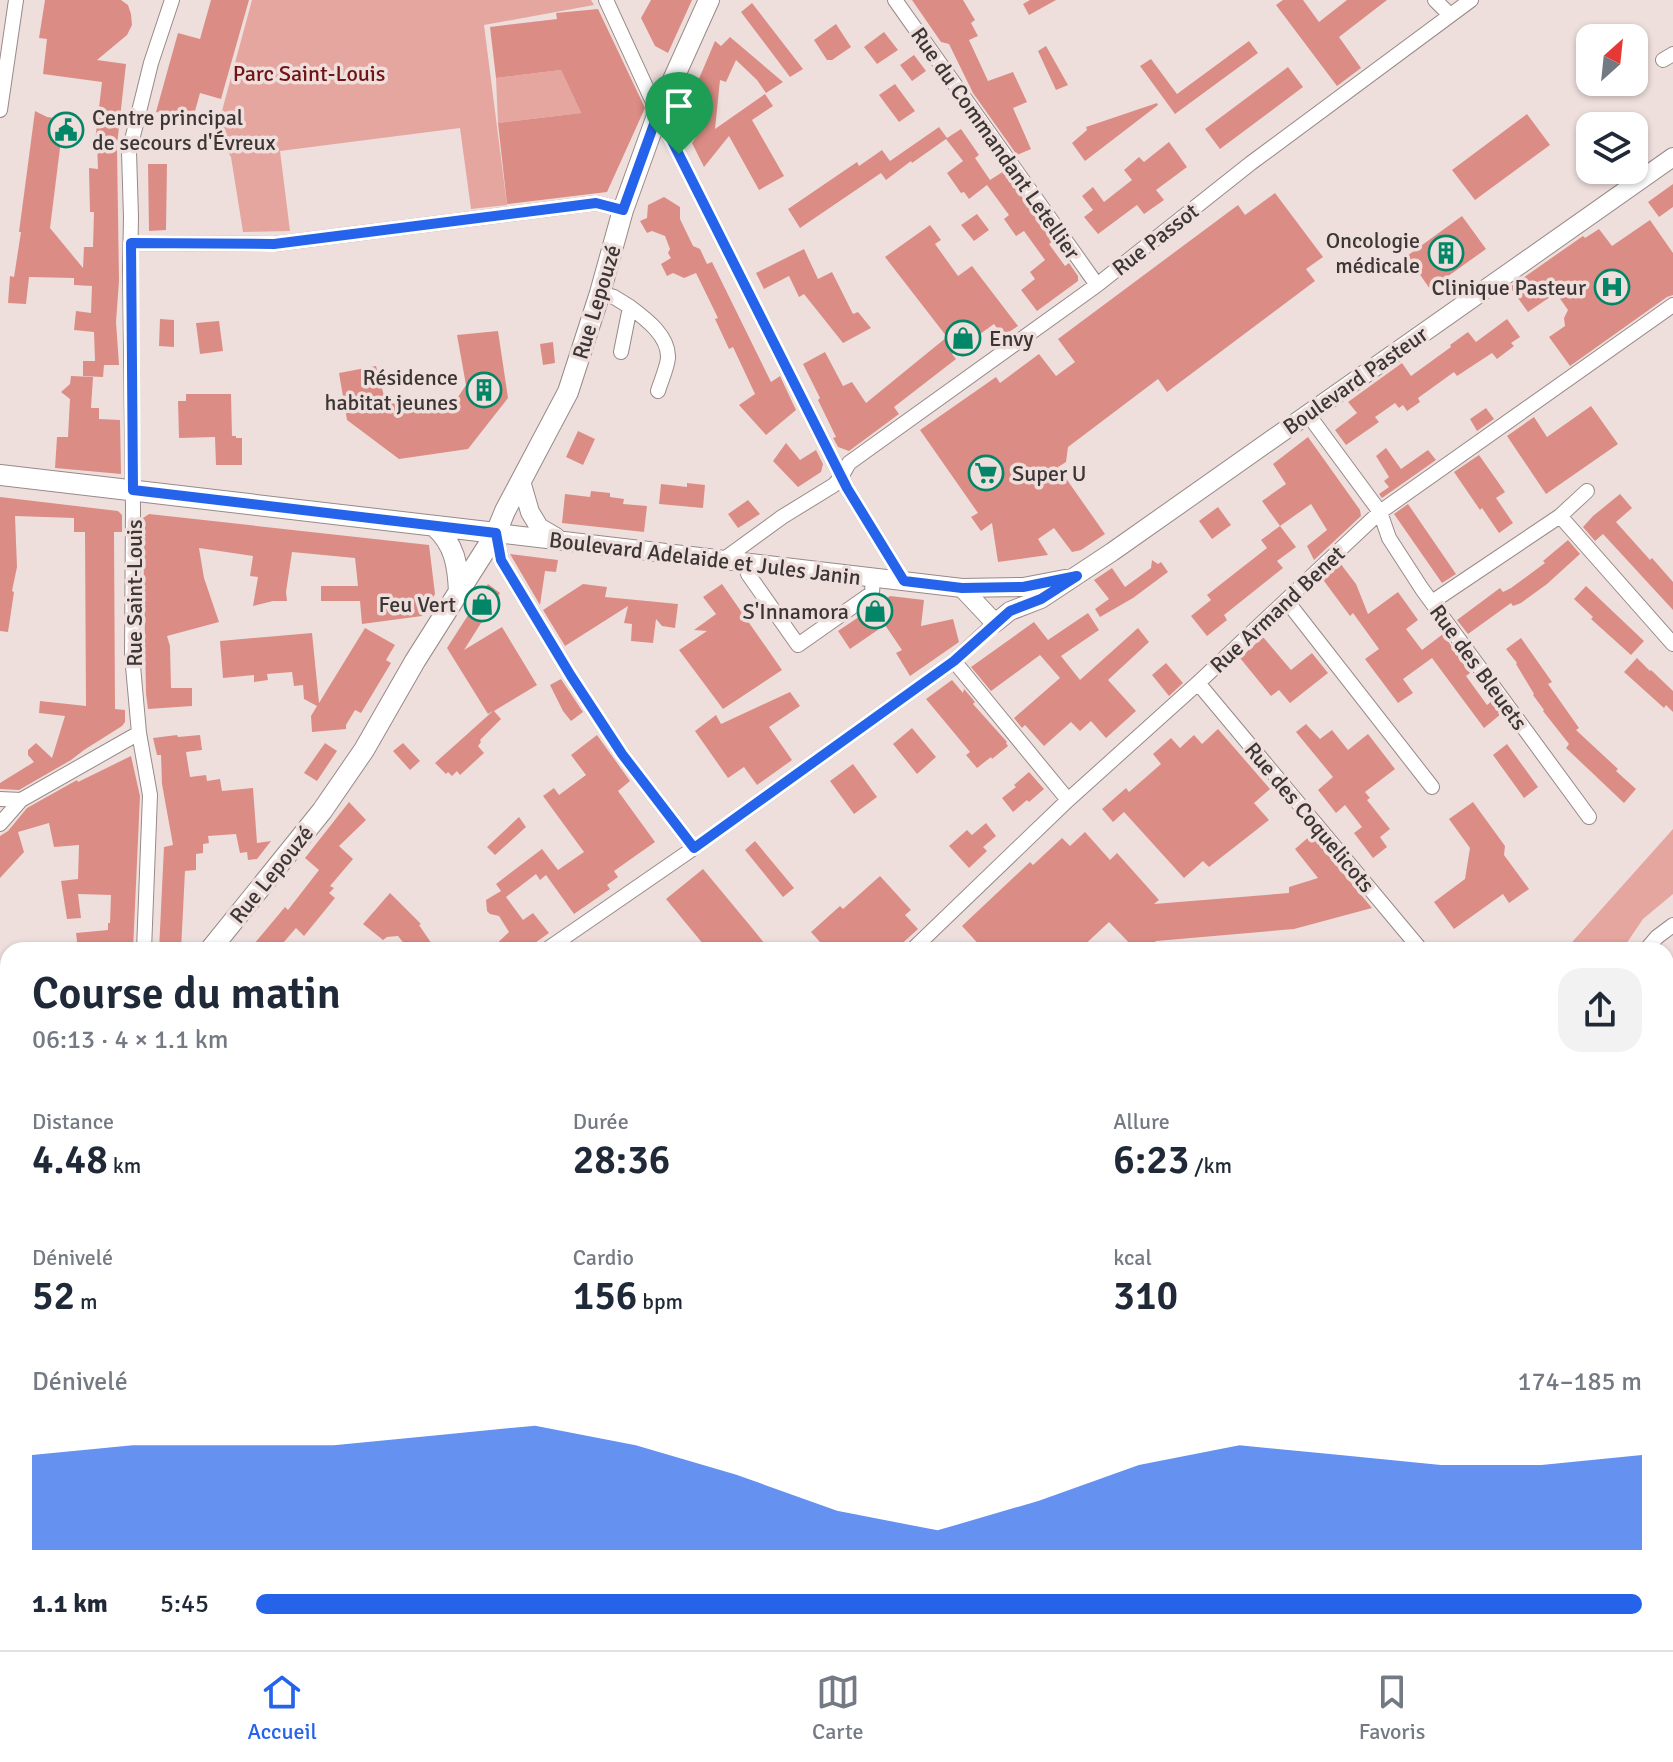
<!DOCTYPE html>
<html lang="fr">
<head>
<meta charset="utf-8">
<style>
  body { margin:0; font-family:Signika,sans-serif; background:#f2f2f3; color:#1f2937; height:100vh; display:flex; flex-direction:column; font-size:30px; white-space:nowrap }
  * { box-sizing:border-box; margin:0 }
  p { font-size:26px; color:#747a83 }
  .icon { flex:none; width:44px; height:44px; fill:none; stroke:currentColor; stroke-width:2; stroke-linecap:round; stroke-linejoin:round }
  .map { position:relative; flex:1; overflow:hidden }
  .drawer { position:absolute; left:0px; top:942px; width:1674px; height:708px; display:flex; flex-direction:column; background:#fff; border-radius:24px 24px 0 0; box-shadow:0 2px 6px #0004 }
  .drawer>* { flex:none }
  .needle { width:52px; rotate:27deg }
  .controls { position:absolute; left:1576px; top:24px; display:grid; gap:16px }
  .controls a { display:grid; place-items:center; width:72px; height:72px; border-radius:16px; background:#fff; box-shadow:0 2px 6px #0004; font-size:40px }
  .pin { position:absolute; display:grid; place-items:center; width:68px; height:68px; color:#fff; margin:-82px -34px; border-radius:50% 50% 50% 0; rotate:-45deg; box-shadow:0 0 8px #0007 }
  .pin .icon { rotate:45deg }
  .round { display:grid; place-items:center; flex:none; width:84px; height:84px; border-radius:24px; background:#f2f2f3 }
  .headline { display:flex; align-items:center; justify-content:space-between; height:136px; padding:0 32px }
  h1 { font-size:44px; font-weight:600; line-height:60px }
  .stats { display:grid; grid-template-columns:repeat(3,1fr); gap:12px; height:136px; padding:8px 32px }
  .stats div { display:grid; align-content:center }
  .stats b { font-size:40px; font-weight:600 }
  .stats small { font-size:22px; font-weight:400 }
  .stats p { font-size:22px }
  .chart { height:224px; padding:16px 32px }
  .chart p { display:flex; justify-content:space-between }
  .chart svg { width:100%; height:144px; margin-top:8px; fill:#2563eb; opacity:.7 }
  ul { padding:0 32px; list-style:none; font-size:26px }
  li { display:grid; grid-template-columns:128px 96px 1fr; align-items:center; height:60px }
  li i { height:20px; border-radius:10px; background:#2563eb }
  .tabs { display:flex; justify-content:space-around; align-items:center; height:112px; border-top:2px solid #e0e1e3; background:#fff; font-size:22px; color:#747a83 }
  .tabs a { display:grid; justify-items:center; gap:4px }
  .tabs .on { color:#2563eb }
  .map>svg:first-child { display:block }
</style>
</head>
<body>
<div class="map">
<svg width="1673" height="1650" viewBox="0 0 1673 1650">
  <rect width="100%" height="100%" fill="#eedfdd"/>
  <path fill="#e4a69f" d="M252 0H591L594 5 484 25 507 205 471 209 460 128 280 151 290 231 243 232 231 157 216 133Z
    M561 70 581 113 498 123 496 78Z
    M1673 829V894L1643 919 1622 950H1565Z
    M280 1642H852L839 1650H280Z
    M903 1642H1075L1081 1650H890Z"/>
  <path fill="#db8d85" d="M45 0H121L128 5 131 14 132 25 127 35 97 60 126 64 117 145 119 281 116 322 119 365H104L103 377 83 376V361H95L94 332 74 330 76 311 91 313 92 286 74 285V278L29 277 26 304 8 303 10 276 14 277 21 232H19L35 111 47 117 62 119 61 132H62L50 228 83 268 84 247H93L94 212H90L89 168 98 169 97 143 95 142 102 82 43 74 47 39 39 38Z
    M211 0H249L221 99 200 93 192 122 156 112 178 33 200 39Z
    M651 0H692L668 53 655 46 641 18Z
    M912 0H963L975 20 971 23 978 36 969 40 988 81 1013 72 1027 102 1013 108 1031 149 1017 155 973 93 949 44 941 42Z
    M1030 0H1056L1029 15 1023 4Z
    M1283 0H1303L1319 22 1347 0H1387L1339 37 1361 68 1337 86 1276 5Z
    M752 3 803 69 790 77 741 12Z
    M598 9 645 108 607 192 507 204 498 123 581 113 561 70 496 78 490 27 557 19 556 13Z
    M836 24 851 47 832 60H827L814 40Z
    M884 32 898 50 877 64 864 47Z
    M730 37 783 82 766 93 757 80 736 60 726 82 720 80 715 129 765 94 773 106 752 120 784 176 759 190 729 136 704 167 692 143 702 128 694 122 698 81 715 41 721 46Z
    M1249 41 1258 53 1175 114 1140 66 1151 59 1177 94Z
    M1046 46 1068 85 1056 90 1038 51Z
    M914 55 926 71 912 81 900 65Z
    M1288 67 1303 87 1220 149 1205 129Z
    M895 84 915 111 899 122 879 95Z
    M1157 103 1158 105 1085 161 1072 143 1087 130 1086 127Z
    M1527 114 1550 145 1475 200 1452 170Z
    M939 127 947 138 961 129 979 155 975 158 990 180 1004 171 1053 241 1049 244 1065 266 1069 263 1078 276V281L1037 311 1021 290 1035 279 1030 272 1045 260 1024 231 1016 236 1004 219 1009 215 987 185 969 199 964 192 961 193 947 173 963 161 946 139 912 163 911 161 886 180 881 173 800 228 788 209 857 162 859 166 882 150 890 161Z
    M1169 142 1187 167 1156 190 1164 200 1144 214 1137 205 1098 234 1084 217 1093 210 1082 196 1093 187 1104 202 1132 180 1124 170 1139 157 1144 162Z
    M148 164H167L166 230 149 231Z
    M1673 184V207L1659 217 1648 202Z
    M1275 193 1323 257 1306 269 1315 281 1167 392 1158 379 1068 447 1066 462 1058 467 1105 534 1081 550 1072 552 1054 528 1038 539 1048 555 998 562 992 523 981 531 971 517 978 513 920 430 996 377 1000 383 1039 354 1056 376 1075 362 1058 339 1238 205 1245 215Z
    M664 197 680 207V219L693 246 700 249 707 264 712 262 771 382 780 376 796 410 766 435 739 405 755 394 733 347 729 349 715 319 718 318 696 273 684 278 673 273 667 276 661 264 671 258 668 253 670 249 665 236 652 231 647 233 640 221 647 218 648 205Z
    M977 214 989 230 974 241 961 225Z
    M1462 216 1486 249 1430 289 1407 256Z
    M1650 220 1673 253V295L1667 297 1570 366 1549 337 1565 326 1564 318 1568 310 1556 293 1528 312 1510 287 1583 236 1585 238 1599 229 1612 246Z
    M930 225 941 240 935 244 958 276 972 266 1018 326 1003 336 994 324 952 354 956 359 894 407 899 414 849 451 838 447 833 438 836 437 818 400 820 398 803 364 825 352 843 386 852 382 866 403 947 337 885 257Z
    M804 249 818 279 832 272 853 314 858 312 871 328 843 343 804 294 799 297 789 276 764 289 756 273Z
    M160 319 174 320V347L159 346Z
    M1507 319 1520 337 1511 343 1514 346 1497 359 1492 353 1457 376 1454 372 1418 398 1420 402 1407 411 1403 405 1399 408 1395 403 1375 417 1379 422 1346 445 1335 430 1357 413 1348 402 1402 363 1411 376 1451 347 1450 345 1468 332 1476 342Z
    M219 321 223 351 200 354 196 323Z
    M498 331 508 398 468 449 399 459 347 420 339 373 376 366 384 396 405 412 452 406 466 385 457 335Z
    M553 342 555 363 543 365 540 344Z
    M71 376 93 377 91 408H99V419L120 420 121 474 55 468 57 437H68L70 399 61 392 70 384Z
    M186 394H231L232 436H236V438H242V465H216L215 437 179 438 178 401H186Z
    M1591 406 1618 444 1546 494 1507 436 1534 417 1547 437Z
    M1486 408 1494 419 1477 431 1470 419Z
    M578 431 595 439 583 465 566 457Z
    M1308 437 1360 510 1361 516 1314 560 1307 546 1327 530 1311 504 1280 526 1262 501 1286 484 1273 464Z
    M786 443 800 460 816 450 823 464 821 472 798 487 773 461Z
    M1386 448 1401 469 1428 450 1436 460 1382 498 1379 494 1389 487 1384 481 1389 477 1376 456Z
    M1479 455 1505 492 1496 498 1513 523 1499 533 1482 508 1480 510 1454 472Z
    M687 483 705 485 703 508 659 504 661 484 687 487Z
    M591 491 610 493V497L624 499 623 504 647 506 644 532 562 523 565 494 590 497Z
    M1620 494 1632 508 1616 522 1650 560 1652 558 1673 582V610L1603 534 1595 541 1583 527 1593 516Z
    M0 497 118 511 122 515V532H114L115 709 125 710V722L122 726 84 750 71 760 19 790 0 789V783L34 762 28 755V750L36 743 52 758 65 716 39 713 40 701 86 706 85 532H74V518L15 516 17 567 12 591 14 592 8 632 0 631Z
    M748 500 760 514 738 528 728 514Z
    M1408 504 1456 574 1442 583 1394 514Z
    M1218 507 1231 525 1212 539 1199 521Z
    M149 514 429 545 435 594 422 616 362 624 360 601H321V586H358L355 558 292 552 286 592 287 601H273L253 606 258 577 250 576 253 556 199 548 204 578 219 622 167 636 170 646 171 688H192V706L148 709 146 694 143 533V518Z
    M1280 526 1296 547 1277 561 1283 568 1224 615 1227 620 1207 636 1191 616 1211 600 1207 595 1267 548 1261 540Z
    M1568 540 1580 554 1547 584 1521 603 1513 606 1511 603 1468 634 1457 620 1500 588 1503 592 1511 588 1545 563 1543 561Z
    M510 554 558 560 556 572 545 571 540 605Z
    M1152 560 1158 564 1161 562 1168 572 1133 598 1100 617 1095 609 1109 599 1094 580 1112 568 1125 587 1151 568Z
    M1340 563 1356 584 1368 614 1398 592 1418 620 1406 629 1422 650 1443 634 1470 673 1466 676 1487 705 1492 701 1501 714 1484 728 1432 658 1403 679 1413 693 1398 703 1365 659 1379 649 1353 613 1350 616 1324 581V579Z
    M488 584 500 593 464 650 502 627 537 685 494 711 501 719 480 740 481 742 478 746 484 753 460 775 457 771 452 776 448 772 446 774 435 763 493 711 488 714 447 648Z
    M583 584 607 587 605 597 678 604 675 628 662 626 656 619 653 643 631 641 632 624 624 623 628 606 565 646 543 610Z
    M722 584 782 670 723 709 679 650 707 631 694 630 716 614 703 597Z
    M1586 586 1644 641 1631 655 1591 619 1593 617 1574 599Z
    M890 596 924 600 921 626 953 619 959 642 910 676 896 653 902 650 885 625 850 649 838 631Z
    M1088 613 1099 630 1061 656 1080 680 1138 628 1149 642 1108 680 1136 711 1106 738 1091 721 1080 731 1071 722 1044 746 1025 725 1022 728 1014 718 1060 678 1040 655 991 691 971 667 1034 622 1048 640Z
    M365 628 395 645 386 660 391 663 361 713 355 710 346 725V729L312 732 311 716 317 706 304 699 303 685 294 686 292 672 267 674 268 680 254 682V675L223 678 220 641 312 633 319 703Z
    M1263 637 1291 670 1312 653 1328 673 1290 703 1279 690 1271 696 1240 658Z
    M1521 638 1552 682 1548 684 1579 728 1576 730 1618 769 1616 771 1636 789 1624 803 1566 748 1569 744 1543 711 1544 710 1533 695 1534 694 1516 664 1517 663 1506 649Z
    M1637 658 1650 671 1651 670 1673 691V712L1666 705 1664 708 1624 672Z
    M1166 663 1183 683 1169 696 1152 675Z
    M561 679 583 712 571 721 563 711 550 685Z
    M952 680 963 693 964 689 975 702 973 704 1007 742 1006 743 1008 746 992 759 991 757 977 768 966 755 970 752 926 699Z
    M790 692 800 706 769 727 792 760 757 785 744 767 728 778 695 731 716 715 721 724Z
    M1306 724 1320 739 1332 730 1348 750 1368 734 1395 769 1365 792 1370 798 1367 800 1390 829 1380 837 1387 847 1373 858 1354 833 1362 827 1345 805 1336 813 1318 790 1333 777 1296 732Z
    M912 728 936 757 917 774 893 744Z
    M1218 729 1270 789 1254 803 1269 820 1209 867 1203 861 1184 878 1124 812 1113 822 1102 809 1126 788 1129 792 1161 764 1153 754 1171 738 1180 748 1194 735 1202 744Z
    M177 735 178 737 200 735 202 750 186 752 190 777 206 775 207 781 220 779 222 791 253 788 257 843 271 841 257 859 248 860 247 852 240 853 236 834 208 836 209 843 203 844V853L196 854V870L185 871 181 950H159L164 847 173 845 162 784 161 755H157L153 738Z
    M597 735 630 781 618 791 655 842 614 871 618 877 607 885 610 889 574 914 546 875 540 880 536 874 506 897 523 920 533 913 549 933 525 950H490L509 932 499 916 490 914 487 911 486 900 501 891 496 884 542 849 558 870 584 852 543 796 554 788 559 795 586 775 571 755Z
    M325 743 337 751 317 781 304 773Z
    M403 743 420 761 410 770 393 751Z
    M1507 744 1538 787 1524 798 1493 755Z
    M131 756 140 796 133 950H78L76 933 108 930V923H110L111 895 78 894 81 918 67 919 61 881 78 879 79 845 54 847 49 823 18 832 24 852 0 878V836L8 831 27 808 77 780 78 782Z
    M853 764 877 797 854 814 830 781Z
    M1029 772 1044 789 1029 802 1027 800 1013 812 1002 798 1016 787 1014 785Z
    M349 802 366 820 339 846 353 859 330 886 334 888 329 893 335 898 304 936 296 928 277 950H249L285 907 288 910 319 870 305 858Z
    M1473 802 1505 846 1504 855 1529 889 1509 903 1503 894 1454 929 1434 902 1465 879 1470 848 1449 819Z
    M519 817 526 827 495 855 487 847Z
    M986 823 996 836 983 847 987 851 969 868 949 846 967 830 972 835Z
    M1085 832 1110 860 1117 853 1159 900 1154 904 1289 893V887L1318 878 1295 849 1311 835 1372 908 1294 929 1156 941 1146 950H1136L1109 922 1079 950H984L962 926 1030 862 1033 865 1062 838 1070 846Z
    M755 841 794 888 783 897 745 850Z
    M703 869 752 928 770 950H708L666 899Z
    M880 876 911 910 905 915 918 929 895 950H827L811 932 840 906 843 909Z
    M390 893 421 924 419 925 436 950H409L398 936 387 937 383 940 363 924Z"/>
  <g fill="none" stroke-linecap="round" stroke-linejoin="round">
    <g stroke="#978a88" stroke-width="16">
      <path id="minor" d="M606 0 658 113 847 488 904 581
        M895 0 1097 285
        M1435 0 1450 15
        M1663 60 1673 54
        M0 110 16 0
        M131 243 274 244 596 203 623 210
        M600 293 614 297 630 307 621 352
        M630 307C646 319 669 336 668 358 667 368 661 381 658 391
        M1307 413 1380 512 1389 538 1422 589 1589 817
        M1560 516 1673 644
        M496 533 501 560 571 676 622 754 694 848
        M723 560 782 517 834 485 841 477 849 463 1097 285 1251 163 1471 0
        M748 563V574L798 645 872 593 873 577
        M1286 600 1432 787
        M1432 602 1560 516 1587 491
        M954 661 1068 800
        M1198 683 1421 950
        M0 799 21 800
        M0 824 21 800 139 733
        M144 950 150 795 139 733 132 655 133 510 130 269 131 217 129 152 151 63 172 0
        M546 950 694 848 954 661 995 623
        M912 950 1068 800 1198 683 1380 512 1673 305
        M1646 950 1657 937 1673 925
        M1666 1309 1673 1260
        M0 1475 8 1473
        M0 1590 8 1588
        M268 1642V1650
        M1443 1642 1460 1650
        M1588 1650 1589 1642"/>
    </g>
    <g stroke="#978a88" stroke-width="20">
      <path id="tertiary" d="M521 481 530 512 539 527 556 537
        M496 533 962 588 1023 587 1065 579
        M962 588 995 623 1010 611 1041 599 1112 552 1673 157"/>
    </g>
    <g stroke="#978a88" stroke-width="22">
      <path id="secondary" d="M0 475 496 533
        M434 526C455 544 458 566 459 593
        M210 950 322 811 364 750 415 661 496 533 505 511 568 392 600 293 623 210 658 113 709 0
        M71 1650 72 1642"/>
    </g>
    <use href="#minor" stroke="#fff" stroke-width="14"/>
    <use href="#tertiary" stroke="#fff" stroke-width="18"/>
    <use href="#secondary" stroke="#fff" stroke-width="20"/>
  </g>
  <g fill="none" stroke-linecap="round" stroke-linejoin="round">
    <g stroke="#fff" stroke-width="16">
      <path id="route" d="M658 113 847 488 904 581 962 588 1023 587 1077 576 1041 599 1010 611 954 661 694 848 622 754 571 676 501 560 496 533 133 490 131 243 274 244 596 203 623 210Z"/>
    </g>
    <use href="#route" stroke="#2563eb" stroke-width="10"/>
  </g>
  <defs>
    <g id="civic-ring" transform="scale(1.8)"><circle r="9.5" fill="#eedfdd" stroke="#038567" stroke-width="1.5"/><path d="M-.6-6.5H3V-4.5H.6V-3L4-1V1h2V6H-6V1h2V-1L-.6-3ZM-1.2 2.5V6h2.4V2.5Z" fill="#038567"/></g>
    <g id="building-ring" transform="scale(1.8)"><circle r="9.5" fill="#eedfdd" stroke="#038567" stroke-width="1.5"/><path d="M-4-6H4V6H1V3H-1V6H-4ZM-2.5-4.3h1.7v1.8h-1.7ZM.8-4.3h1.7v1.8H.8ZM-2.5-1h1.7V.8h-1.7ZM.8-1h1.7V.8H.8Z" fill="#038567"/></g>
    <g id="hospital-ring" transform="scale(1.8)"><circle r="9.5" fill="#eedfdd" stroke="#038567" stroke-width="1.5"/><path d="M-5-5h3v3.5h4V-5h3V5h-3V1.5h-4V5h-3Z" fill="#038567"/></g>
    <g id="shop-ring" transform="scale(1.8)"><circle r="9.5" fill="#eedfdd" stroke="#038567" stroke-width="1.5"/><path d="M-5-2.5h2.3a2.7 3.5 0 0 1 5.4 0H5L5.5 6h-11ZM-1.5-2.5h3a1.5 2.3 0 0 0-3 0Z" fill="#038567"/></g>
    <g id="supermarket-ring" transform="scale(1.8)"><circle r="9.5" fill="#eedfdd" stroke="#038567" stroke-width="1.5"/><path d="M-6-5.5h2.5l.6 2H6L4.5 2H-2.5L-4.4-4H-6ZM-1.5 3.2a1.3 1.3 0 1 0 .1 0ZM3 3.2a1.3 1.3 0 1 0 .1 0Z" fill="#038567"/></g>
  </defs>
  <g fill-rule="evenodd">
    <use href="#civic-ring" x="66" y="130"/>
    <use href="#building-ring" x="1446" y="253"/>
    <use href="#hospital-ring" x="1612" y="287"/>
    <use href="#shop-ring" x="963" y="338"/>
    <use href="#building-ring" x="484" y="390"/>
    <use href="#supermarket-ring" x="986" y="473"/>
    <use href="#shop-ring" x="482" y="604"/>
    <use href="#shop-ring" x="875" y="611"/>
  </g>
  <g text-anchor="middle" stroke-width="7" stroke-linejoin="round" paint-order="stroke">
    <g font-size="22" fill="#711415" stroke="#eedfdd">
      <text x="309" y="81">Parc Saint-Louis</text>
    </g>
    <g font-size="22" fill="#3c3635" stroke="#eedfdd" text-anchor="end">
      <text x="92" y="125" text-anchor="start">Centre principal<tspan x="92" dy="25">de secours d'Évreux</tspan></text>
      <text x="1420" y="248">Oncologie<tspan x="1420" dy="25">médicale</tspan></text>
      <text x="1586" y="295">Clinique Pasteur</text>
      <text x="989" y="346" text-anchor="start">Envy</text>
      <text x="458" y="385">Résidence<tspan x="458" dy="25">habitat jeunes</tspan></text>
      <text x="1012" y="481" text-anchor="start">Super U</text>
      <text x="456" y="612">Feu Vert</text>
      <text x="849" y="619">S'Innamora</text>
    </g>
    <g font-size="22" fill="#3c3635" stroke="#eedfdd">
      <text transform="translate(996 143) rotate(55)" y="8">Rue du Commandant Letellier</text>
      <text transform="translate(1155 239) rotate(-38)" y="8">Rue Passot</text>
      <text transform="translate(596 302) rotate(-73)" y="8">Rue Lepouzé</text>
      <text transform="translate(1355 380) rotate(-35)" y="8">Boulevard Pasteur</text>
      <text transform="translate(705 558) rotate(7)" y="8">Boulevard Adelaide et Jules Janin</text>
      <text transform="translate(134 593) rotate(-90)" y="8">Rue Saint-Louis</text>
      <text transform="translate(1277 609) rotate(-43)" y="8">Rue Armand Benet</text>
      <text transform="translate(1479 667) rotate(54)" y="8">Rue des Bleuets</text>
      <text transform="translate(1310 817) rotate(50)" y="8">Rue des Coquelicots</text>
      <text transform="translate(271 874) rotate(-51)" y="8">Rue Lepouzé</text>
    </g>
  </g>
</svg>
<div class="controls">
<a><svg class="needle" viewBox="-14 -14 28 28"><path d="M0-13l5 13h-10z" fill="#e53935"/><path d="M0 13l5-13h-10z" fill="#747a83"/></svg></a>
<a><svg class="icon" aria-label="layers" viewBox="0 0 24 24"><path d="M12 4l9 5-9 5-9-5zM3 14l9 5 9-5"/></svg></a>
</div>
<div class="pin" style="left:679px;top:154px;background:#1e9e55"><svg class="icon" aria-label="arrive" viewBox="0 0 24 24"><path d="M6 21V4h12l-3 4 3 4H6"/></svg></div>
<section class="drawer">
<div class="headline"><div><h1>Course du matin</h1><p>06:13 · 4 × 1.1 km</p></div><a class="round"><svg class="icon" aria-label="share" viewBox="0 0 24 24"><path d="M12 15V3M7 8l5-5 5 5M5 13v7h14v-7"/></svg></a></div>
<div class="stats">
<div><p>Distance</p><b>4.48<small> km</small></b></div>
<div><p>Durée</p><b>28:36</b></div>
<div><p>Allure</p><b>6:23<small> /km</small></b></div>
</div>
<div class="stats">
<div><p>Dénivelé</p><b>52<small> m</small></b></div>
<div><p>Cardio</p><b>156<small> bpm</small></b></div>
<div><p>kcal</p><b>310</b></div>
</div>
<div class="chart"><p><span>Dénivelé</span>174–185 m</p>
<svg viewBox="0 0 160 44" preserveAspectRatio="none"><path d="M0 44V15L10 12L20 12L30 12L40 9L50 6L60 12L70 21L80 32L90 38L100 29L110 18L120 12L130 15L140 18L150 18L160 15V44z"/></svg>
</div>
<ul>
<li><b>1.1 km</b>5:45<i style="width:100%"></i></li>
</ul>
</section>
</div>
<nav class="tabs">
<a class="on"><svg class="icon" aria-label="home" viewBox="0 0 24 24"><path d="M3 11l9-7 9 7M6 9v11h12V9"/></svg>Accueil</a>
<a><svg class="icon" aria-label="map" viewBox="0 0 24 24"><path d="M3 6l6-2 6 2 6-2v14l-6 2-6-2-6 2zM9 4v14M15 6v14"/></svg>Carte</a>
<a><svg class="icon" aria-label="saved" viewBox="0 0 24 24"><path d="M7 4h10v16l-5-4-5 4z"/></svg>Favoris</a>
</nav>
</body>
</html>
